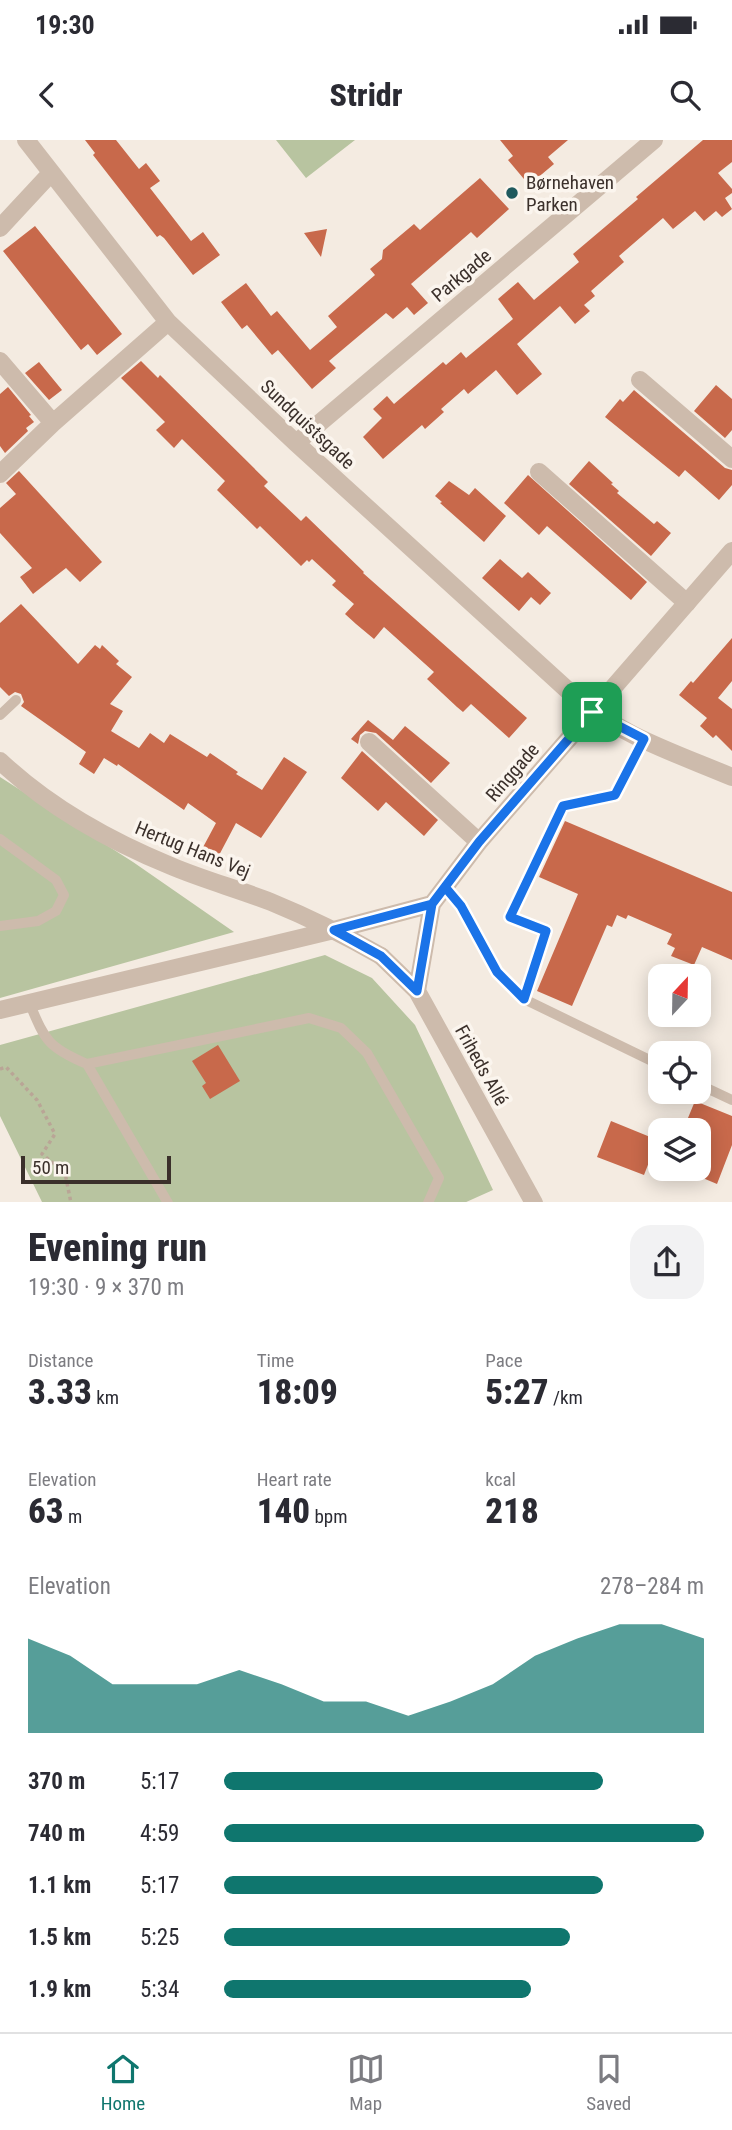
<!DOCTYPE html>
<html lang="en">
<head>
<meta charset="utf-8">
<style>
  body { margin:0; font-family:"Roboto Condensed",sans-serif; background:#f2f2f3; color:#2b2b33; height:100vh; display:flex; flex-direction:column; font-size:26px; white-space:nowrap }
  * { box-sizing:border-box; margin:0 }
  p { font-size:23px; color:#7c7c81 }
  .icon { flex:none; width:38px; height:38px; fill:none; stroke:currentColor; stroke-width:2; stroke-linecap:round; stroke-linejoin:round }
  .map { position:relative; height:1062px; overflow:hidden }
  .side { display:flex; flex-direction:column; background:#fff; flex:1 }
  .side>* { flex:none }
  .needle { width:46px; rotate:22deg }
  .tools { position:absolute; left:648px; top:824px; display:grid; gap:14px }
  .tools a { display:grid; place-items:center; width:63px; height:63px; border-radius:14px; background:#fff; box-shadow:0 4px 18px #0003; font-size:35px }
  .scale { position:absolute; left:21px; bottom:18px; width:150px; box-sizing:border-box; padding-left:7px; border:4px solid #3b302b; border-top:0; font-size:19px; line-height:24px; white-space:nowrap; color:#3b302b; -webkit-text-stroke:5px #fbf5ee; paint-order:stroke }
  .pin { position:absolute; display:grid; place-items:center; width:60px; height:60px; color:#fff; margin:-30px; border-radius:14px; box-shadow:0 4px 10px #0006 }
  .round { display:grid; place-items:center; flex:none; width:74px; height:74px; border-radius:21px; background:#f2f2f3 }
  .head { display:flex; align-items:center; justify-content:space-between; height:119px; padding:0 28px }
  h1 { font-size:38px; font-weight:800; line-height:52px }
  .figures { display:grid; grid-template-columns:repeat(3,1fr); gap:10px; height:119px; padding:7px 28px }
  .figures div { display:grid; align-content:center }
  .figures b { font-size:35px; font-weight:800 }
  .figures small { font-size:19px; font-weight:400 }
  .figures p { font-size:19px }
  .chart { height:196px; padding:14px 28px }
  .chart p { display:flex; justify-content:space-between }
  .chart svg { width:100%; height:126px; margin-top:7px; fill:#0f766e; opacity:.7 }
  ul { padding:0 28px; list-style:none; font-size:23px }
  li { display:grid; grid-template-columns:112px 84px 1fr; align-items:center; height:52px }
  li i { height:18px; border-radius:9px; background:#0f766e }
  .status { display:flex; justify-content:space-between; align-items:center; height:49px; padding:0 35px; background:#fff; direction:ltr }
  .status svg { height:19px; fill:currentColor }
  header { display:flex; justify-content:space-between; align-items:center; height:91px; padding:0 28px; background:#fff; font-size:32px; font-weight:800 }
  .tabs { display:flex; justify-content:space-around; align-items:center; height:98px; border-top:2px solid #e1e1e2; background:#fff; font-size:19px; color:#7c7c81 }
  .tabs a { display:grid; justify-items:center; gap:4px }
  .tabs .selected { color:#0f766e }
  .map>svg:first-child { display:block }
</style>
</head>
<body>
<div class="status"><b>19:30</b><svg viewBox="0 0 49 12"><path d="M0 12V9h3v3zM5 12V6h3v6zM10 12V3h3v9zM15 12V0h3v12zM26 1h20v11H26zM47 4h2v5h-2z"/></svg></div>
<header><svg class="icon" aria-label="back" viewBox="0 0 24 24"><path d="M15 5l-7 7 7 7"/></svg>Stridr<svg class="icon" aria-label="search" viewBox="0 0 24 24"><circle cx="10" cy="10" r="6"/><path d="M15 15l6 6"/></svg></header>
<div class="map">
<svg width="732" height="1063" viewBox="0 0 732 1063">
  <rect width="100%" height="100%" fill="#f4ebe1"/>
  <path fill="#b8c4a0" d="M276 0H355L306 38Z
    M0 637 133 722 234 792 0 858Z
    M325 815 372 838 415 885 493 1050 464 1063 42 1062 0 976V905Z"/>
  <path fill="#c8694b" d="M85 0H116L139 29 146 23 160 41 150 48 191 101 203 92 220 115 193 135 164 98 160 95 157 97 139 74 93 15 95 13Z
    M500 0H568L548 17 554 24 529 45 508 20 513 16Z
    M703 0H732V22L718 33 732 49V53L725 58 732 69 722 77 716 71 704 81 695 71 673 89 663 78 619 116 624 122 591 151 595 156 584 165 590 171 575 184 560 166 517 204 542 234 517 255 496 230 468 254 464 249 441 269 444 272 425 289 422 285 383 319 363 297 382 278 373 269 387 256 394 264 443 222 446 225 461 212 466 218 513 179 498 159 518 142 534 160 579 122 573 114 638 59 636 57Z
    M480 38 509 69 477 98 471 92 411 144 428 163 414 175 407 167 393 179 386 173 329 221 336 228 312 249 278 210 272 215 247 185 242 189 221 162 246 143 271 176 277 171 310 210 337 187 328 176 375 135 370 129 382 119 383 110 414 84 420 90Z
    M35 86 122 194 97 215 88 204 81 210 3 111Z
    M327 89 321 117 304 93Z
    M141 221 158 238 160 235 268 342 264 346 301 381 306 376 364 432 363 433 527 578 509 598 471 564 463 572 457 567 427 539 434 532 384 487 374 499 356 484 345 474 354 464 332 445 336 441 312 419 309 422 307 420 301 426 260 386 257 389 217 350 225 341 182 299 174 308 156 290 165 282 121 238Z
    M39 222 62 250 49 260 25 233Z
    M716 245 732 259V290L725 298 694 271Z
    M8 247 31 275 29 276 34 282 26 288 28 291 5 313 0 306V254Z
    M634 250 725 328 732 330V345L719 360 685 330 679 337 605 277 620 259 623 262Z
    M589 321 613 343 611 344 619 351 617 353 654 384 657 381 671 393 651 416 569 344Z
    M19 331 102 422 80 442 66 428 33 454 20 437 32 428 0 393V368L16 354 6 343Z
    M528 335 647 442 631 460 547 386 539 395 504 363Z
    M449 341 469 355 475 348 506 376 484 402 440 363 442 362 435 356Z
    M500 419 522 438 528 432 551 453 540 465 531 457 519 471 482 438Z
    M21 464 78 524 95 505 100 509 102 505 119 521 116 524 132 537 110 564 123 571 111 591 139 608 150 593 164 603 170 594 207 617 210 613 238 632 236 634 262 650 284 617 307 632 261 698 236 683 217 719 201 711 216 683 188 663 184 670 118 624 117 626 104 618 94 634 79 624 86 612 21 566 24 562 21 554 15 552 9 556 0 547V483Z
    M732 498V541L718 558 732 569V611L716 595 713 598 700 586 707 578 679 555 691 541 693 543Z
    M368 580 393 600 405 586 450 623 431 643 376 593 365 591 360 595 358 604 351 599Z
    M362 611 438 680 424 696 386 662 378 671 341 638Z
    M565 681 732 752V820L702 807 694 825 671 816 675 808 667 804 672 794 628 775 626 779 617 775 612 787 607 785 572 866 537 851 578 754 539 737Z
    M218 905 240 941 210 959 202 946 206 943 192 921Z
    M695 961 732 976V1005L717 1044 698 1036V990H683Z
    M611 981 660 1001V1021L651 1017 644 1035 597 1017Z"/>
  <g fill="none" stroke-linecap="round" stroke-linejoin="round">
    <path stroke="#b9a596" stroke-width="3.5" stroke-dasharray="3.5 3.5" stroke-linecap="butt" d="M0 929 6 927 37 960 55 994 42 1014 65 1033 71 1063"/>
    <path stroke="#cdbbac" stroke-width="10" d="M0 575 16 560
      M644 599 615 655 563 666 510 777 546 791 524 859 660 925
      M0 699 56 740 64 755 56 771 38 781 0 786
      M445 746 461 766 497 832 524 859
      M29 862C45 900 47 907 87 924L309 878 341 888 367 913 439 1038 428 1063
      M87 924 168 1063
      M698 944 732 960"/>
    <path stroke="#cdbbac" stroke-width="18" d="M26 0 168 182 296 303 574 556C618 595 678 614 732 637
      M0 88 51 33
      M0 221 53 283
      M640 240 732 319
      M296 303 654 0
      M539 332 687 463
      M0 334 53 283 168 182
      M369 602 479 702
      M0 621C49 667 110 701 171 726 204 740 238 749 271 762 310 778 346 796 381 816
      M0 870 334 790"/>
    <path stroke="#cdbbac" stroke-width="18" d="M334 790 432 764
      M381 816 417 851 534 1063
      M417 851 432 764 479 702 732 411"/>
  </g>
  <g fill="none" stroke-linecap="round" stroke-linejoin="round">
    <g stroke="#fff" stroke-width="14">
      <path id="route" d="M592 572 479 702 432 764 334 790 381 816 417 851 432 764 445 747 461 766 497 832 524 859 546 791 510 777 563 666 615 655 644 599 592 572"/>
    </g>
    <use href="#route" stroke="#1a73e8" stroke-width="9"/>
  </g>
  <circle fill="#1f5a5e" stroke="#fbf5ee" stroke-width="2.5" cx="512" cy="53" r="7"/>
  <g text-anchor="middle" stroke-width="7" stroke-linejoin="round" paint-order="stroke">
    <g font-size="19" fill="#3b302b" stroke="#fbf5ee" text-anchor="start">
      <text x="526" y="49">Børnehaven<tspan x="526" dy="22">Parken</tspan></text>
    </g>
    <g font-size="19" fill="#3b302b" stroke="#fbf5ee">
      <text transform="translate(461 135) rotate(-40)" y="7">Parkgade</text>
      <text transform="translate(308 284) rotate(43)" y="7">Sundquistsgade</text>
      <text transform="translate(512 632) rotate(-49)" y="7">Ringgade</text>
      <text transform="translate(193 709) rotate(22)" y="7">Hertug Hans Vej</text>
      <text transform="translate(482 925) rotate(61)" y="7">Friheds Allé</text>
    </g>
  </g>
</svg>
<div class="tools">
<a><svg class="needle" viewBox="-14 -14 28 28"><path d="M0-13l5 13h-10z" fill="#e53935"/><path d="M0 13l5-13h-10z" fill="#7c7c81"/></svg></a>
<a><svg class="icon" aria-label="locate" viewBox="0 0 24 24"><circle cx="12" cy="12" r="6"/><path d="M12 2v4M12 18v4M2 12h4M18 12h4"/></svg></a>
<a><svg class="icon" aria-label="layers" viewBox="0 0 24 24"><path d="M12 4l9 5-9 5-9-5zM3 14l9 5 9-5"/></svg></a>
</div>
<div class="scale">50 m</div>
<div class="pin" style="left:592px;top:572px;background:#1e9e55"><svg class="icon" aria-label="arrive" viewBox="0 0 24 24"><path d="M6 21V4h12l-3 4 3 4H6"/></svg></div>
</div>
<section class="side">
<div class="head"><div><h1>Evening run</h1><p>19:30 · 9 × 370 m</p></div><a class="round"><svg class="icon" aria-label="share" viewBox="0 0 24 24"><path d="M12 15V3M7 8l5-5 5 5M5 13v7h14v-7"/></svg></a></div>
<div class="figures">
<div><p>Distance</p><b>3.33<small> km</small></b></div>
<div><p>Time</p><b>18:09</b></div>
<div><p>Pace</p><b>5:27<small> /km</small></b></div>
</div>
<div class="figures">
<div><p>Elevation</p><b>63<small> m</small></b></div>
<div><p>Heart rate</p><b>140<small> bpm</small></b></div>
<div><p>kcal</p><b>218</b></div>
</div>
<div class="chart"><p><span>Elevation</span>278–284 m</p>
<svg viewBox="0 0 160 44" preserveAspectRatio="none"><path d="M0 44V11L10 17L20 27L30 27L40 27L50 22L60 27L70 33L80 33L90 38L100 33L110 27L120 17L130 11L140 6L150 6L160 11V44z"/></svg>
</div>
<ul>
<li><b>370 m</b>5:17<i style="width:79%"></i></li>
<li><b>740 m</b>4:59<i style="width:100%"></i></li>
<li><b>1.1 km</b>5:17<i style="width:79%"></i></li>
<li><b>1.5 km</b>5:25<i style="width:72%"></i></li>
<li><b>1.9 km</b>5:34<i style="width:64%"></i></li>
</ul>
</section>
<nav class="tabs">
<a class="selected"><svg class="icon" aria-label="home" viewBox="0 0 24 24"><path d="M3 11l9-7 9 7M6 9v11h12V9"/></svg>Home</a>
<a><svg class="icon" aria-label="map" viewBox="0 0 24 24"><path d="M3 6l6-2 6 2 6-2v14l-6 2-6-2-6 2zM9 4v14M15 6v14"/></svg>Map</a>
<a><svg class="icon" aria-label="saved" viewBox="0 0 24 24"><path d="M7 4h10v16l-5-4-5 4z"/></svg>Saved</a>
</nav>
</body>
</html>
